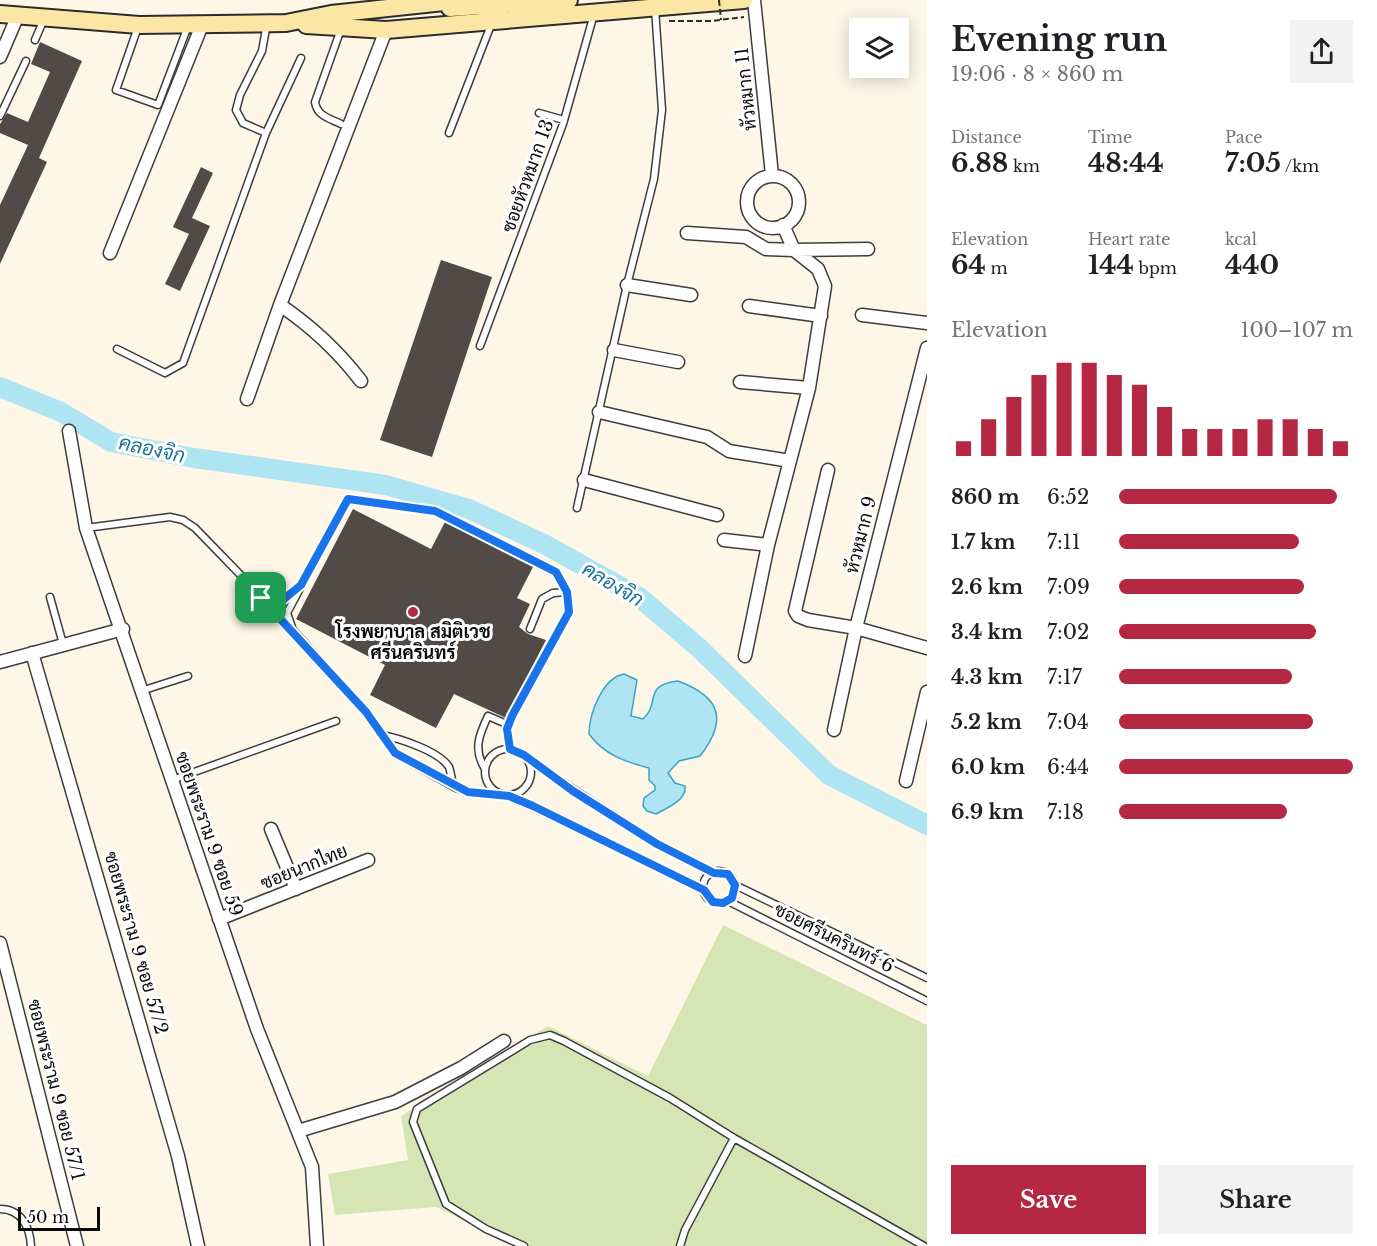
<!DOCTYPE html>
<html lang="en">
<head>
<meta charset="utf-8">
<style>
  body { margin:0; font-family:"Libre Baskerville",Sarabun,serif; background:#f2f2f2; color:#202124; height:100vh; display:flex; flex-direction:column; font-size:22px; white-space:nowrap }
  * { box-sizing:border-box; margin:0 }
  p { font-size:20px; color:#757577 }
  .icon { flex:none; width:33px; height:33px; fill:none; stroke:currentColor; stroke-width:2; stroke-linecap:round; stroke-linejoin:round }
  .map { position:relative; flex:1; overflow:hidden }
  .panel { display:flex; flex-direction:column; background:#fff; width:450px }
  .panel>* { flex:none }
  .fabs { position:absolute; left:849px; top:18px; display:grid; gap:12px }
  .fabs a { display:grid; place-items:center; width:60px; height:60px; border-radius:0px; background:#fff; box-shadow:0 3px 15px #0003; font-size:30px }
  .scale { position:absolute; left:18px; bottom:15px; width:82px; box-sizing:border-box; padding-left:6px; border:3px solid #0a0a0a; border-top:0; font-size:16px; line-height:21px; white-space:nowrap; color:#0a0a0a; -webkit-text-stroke:4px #fff; paint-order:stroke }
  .pin { position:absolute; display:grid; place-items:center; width:51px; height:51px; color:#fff; margin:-26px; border-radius:12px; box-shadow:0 3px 9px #0006 }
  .round { display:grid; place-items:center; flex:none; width:63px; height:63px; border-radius:0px; background:#f2f2f2 }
  .head { display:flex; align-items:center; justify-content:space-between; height:102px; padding:0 24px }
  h1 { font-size:33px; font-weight:700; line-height:45px }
  .metrics { display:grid; grid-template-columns:repeat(3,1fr); gap:9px; height:102px; padding:6px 24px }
  .metrics div { display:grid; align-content:center }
  .metrics b { font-size:26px; font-weight:700 }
  .metrics small { font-size:16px; font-weight:400 }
  .metrics p { font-size:16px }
  .chart { height:168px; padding:12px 24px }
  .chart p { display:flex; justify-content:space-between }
  .chart svg { width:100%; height:108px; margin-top:6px; stroke:#b42844; stroke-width:6 }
  .cta { display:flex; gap:12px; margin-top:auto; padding:12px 24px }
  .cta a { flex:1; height:69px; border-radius:0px; background:#b42844; color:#fff; font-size:24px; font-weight:700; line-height:69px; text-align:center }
  .cta a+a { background:#f2f2f2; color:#202124 }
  ul { padding:0 24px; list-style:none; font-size:20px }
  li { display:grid; grid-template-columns:96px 72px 1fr; align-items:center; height:45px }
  li i { height:15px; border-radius:8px; background:#b42844 }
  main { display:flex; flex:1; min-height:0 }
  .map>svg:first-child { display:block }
</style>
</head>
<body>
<main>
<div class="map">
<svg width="927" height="1246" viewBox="0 0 927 1246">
  <rect width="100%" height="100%" fill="#fef7e8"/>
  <path fill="#d5e6b4" d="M723 925 927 1025V1246H518L436 1207 335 1215 328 1174 408 1160 401 1116 548 1026 648 1076Z"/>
  <path fill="#afe4f3" stroke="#39a4c8" stroke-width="1.5" d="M624 674 637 680 631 716 643 719C661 703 642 685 678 681 721 697 728 720 700 756L679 761 668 773 675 783 685 786C687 800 667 808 656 814L647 811 643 806 644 798 655 790V786L649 780V768C626 762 604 755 589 734 589 715 602 678 624 674Z"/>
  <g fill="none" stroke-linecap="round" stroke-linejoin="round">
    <path stroke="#afe4f3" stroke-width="20" d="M0 387 61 412 111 442 194 458 386 485 469 509 544 544 639 597 698 647 829 775 927 825"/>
  </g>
  <path fill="#524a47" d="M40 42 82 61 39 158 47 162 0 264V205L28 145 0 133V124L7 113 28 122 50 72 31 64Z
    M201 167 213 173 192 218 210 226 180 291 165 284 189 234 173 227Z
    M441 260 492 277 432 457 380 440Z
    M353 509 431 549 445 522 533 567 517 598 530 604 519 627 528 634 546 640 506 718 454 694 436 728 370 695 385 665 296 619Z"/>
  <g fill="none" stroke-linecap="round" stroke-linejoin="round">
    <g stroke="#3d3d3d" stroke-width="9">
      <path id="lane" d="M138 27 116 90 158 105 188 26
        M35 40 44 19
        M539 113 564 120
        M0 116 26 61
        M341 124C329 118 317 116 315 102L341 29
        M266 133 301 58
        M449 133 491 25
        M480 346 563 124 594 14
        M117 349 165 373 183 363 266 133 243 123 236 110 240 95 262 51 267 23
        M577 508 627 285 654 179 662 110 655 8
        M86 528 170 517 183 520 195 528 292 628
        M50 597 63 644
        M262 598 284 599 298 587
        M530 629 542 599 553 593 567 592
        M141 691 188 676
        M381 735C399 738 439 751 449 767 451 773 452 780 453 786
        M485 772a23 23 0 1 1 46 0a23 23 0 1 1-46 0Z
        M529 760 657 844 714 873
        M485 769C473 749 479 735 488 716L509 725
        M172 780 336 721
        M500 794 468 792 456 788 395 754 366 712 293 630 287 613 348 499 434 511 556 571 567 592 569 612 512 716 507 729 510 749
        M509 796 704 890
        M703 887a16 16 0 1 1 32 0a16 16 0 1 1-32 0Z
        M735 885 927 978
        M728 901 927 1001
        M0 1209C21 1209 30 1227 31 1246
        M524 1246 486 1229 446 1204 413 1122 417 1109 530 1040 550 1035 564 1041 670 1098 734 1138 924 1246
        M680 1246 685 1230 734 1138"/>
    </g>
    <g stroke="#3d3d3d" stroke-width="15">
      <path id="street" d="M754 0 772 175
        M0 57 18 15
        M747 202a26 26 0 1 1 52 0a26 26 0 1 1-52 0Z
        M783 225 794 250 868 249
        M687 233 746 237 766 249 794 250 818 269 825 286 809 388 768 545 745 656
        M110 253 202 25
        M627 285 691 295
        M280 305C311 326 338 351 361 381
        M749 306 821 316
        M862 315 927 323
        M614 350 678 362
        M740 382 809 388
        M247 399 280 305 386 30
        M599 412 707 437 729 451 790 461
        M69 431 86 528 257 1029 312 1167 317 1246
        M828 470 795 611 798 616 808 620 856 628 927 648
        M584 480 717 515
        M724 540 768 545
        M32 653 178 1156 198 1246
        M0 662 123 629
        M834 730 856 628 927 348
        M906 781 927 692
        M271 829 296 889
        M219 919 368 860
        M0 943 77 1246
        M298 1131 395 1102 461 1068 504 1041"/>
    </g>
    <g stroke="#2c2c2c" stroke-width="20">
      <path id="secondary" d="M450 8 569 0
        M0 14 139 25 286 23 331 14 463 0
        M306 25 386 30 744 0"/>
    </g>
    <path stroke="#2c2c2c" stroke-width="2" stroke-dasharray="6 3" stroke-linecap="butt" d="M669 21H711L744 17"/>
    <use href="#lane" stroke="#fff" stroke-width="6"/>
    <use href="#street" stroke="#fff" stroke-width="12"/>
    <use href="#secondary" stroke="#fce6a5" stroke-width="16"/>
    <path stroke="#2c2c2c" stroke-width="2" stroke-dasharray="6 3" stroke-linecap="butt" d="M719 0 721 20"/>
  </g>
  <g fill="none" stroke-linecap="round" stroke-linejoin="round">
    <g stroke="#fff" stroke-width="12">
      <path id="route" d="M348 499 435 511 556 572 567 592 569 612 512 716 507 729 510 749 524 755 573 791 657 844 714 873 728 874 735 885 732 898 723 903 713 902 704 890 533 806 509 796 468 792 395 753 366 712 261 598 284 599 301 585Z"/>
    </g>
    <use href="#route" stroke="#1a73e8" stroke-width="8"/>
  </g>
  <circle fill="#b42844" stroke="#fff" stroke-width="2" cx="413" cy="612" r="6"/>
  <g text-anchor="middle" stroke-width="6" stroke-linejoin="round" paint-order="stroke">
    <g font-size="18" fill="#0a0a0a" stroke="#fff">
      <text transform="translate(746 89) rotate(-96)" y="6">หัวหมาก 11</text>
      <text transform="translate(528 176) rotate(-70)" y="6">ซอยหัวหมาก 13</text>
      <text transform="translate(861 535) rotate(-76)" y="6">หัวหมาก 9</text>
      <text transform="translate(209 834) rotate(71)" y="6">ซอยพระราม 9 ซอย 59</text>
      <text transform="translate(304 867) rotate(-22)" y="6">ซอยนากไทย</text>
      <text transform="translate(834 938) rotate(27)" y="6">ซอยศรีนครินทร์ 6</text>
      <text transform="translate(136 943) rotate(74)" y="6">ซอยพระราม 9 ซอย 57/2</text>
      <text transform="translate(56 1090) rotate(76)" y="6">ซอยพระราม 9 ซอย 57/1</text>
    </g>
    <g font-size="18" font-weight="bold" fill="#0a0a0a" stroke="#fff">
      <text x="413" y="638">โรงพยาบาล สมิติเวช<tspan x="413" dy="21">ศรีนครินทร์</tspan></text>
    </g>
    <g font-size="20" font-style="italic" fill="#197296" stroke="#fff">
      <text transform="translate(152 449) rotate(12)" y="7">คลองจิก</text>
      <text transform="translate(613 584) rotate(31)" y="7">คลองจิก</text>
    </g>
  </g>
</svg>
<div class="fabs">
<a><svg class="icon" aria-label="layers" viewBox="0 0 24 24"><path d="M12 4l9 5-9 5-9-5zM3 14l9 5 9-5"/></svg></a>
</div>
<div class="scale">50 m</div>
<div class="pin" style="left:261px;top:598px;background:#1e9e55"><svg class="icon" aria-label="arrive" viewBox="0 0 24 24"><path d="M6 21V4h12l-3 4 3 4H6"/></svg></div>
</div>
<section class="panel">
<div class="head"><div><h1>Evening run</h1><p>19:06 · 8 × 860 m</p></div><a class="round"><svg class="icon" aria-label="share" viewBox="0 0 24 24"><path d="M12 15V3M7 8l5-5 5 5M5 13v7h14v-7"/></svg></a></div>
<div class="metrics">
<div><p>Distance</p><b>6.88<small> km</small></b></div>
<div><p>Time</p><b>48:44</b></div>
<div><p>Pace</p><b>7:05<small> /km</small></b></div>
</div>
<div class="metrics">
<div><p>Elevation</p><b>64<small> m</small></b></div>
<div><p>Heart rate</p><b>144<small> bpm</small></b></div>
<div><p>kcal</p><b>440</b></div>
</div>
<div class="chart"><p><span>Elevation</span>100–107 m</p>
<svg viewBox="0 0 160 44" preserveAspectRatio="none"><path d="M5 44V38M15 44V29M25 44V20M35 44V11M45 44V6M55 44V6M65 44V11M75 44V15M85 44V24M95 44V33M105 44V33M115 44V33M125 44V29M135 44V29M145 44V33M155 44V38"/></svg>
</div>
<ul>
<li><b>860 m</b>6:52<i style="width:93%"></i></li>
<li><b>1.7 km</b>7:11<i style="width:77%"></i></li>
<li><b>2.6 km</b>7:09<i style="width:79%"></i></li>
<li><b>3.4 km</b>7:02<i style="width:84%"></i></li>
<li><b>4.3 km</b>7:17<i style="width:74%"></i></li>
<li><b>5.2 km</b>7:04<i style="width:83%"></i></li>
<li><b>6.0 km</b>6:44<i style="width:100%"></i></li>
<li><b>6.9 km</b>7:18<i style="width:72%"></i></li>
</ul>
<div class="cta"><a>Save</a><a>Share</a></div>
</section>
</main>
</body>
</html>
